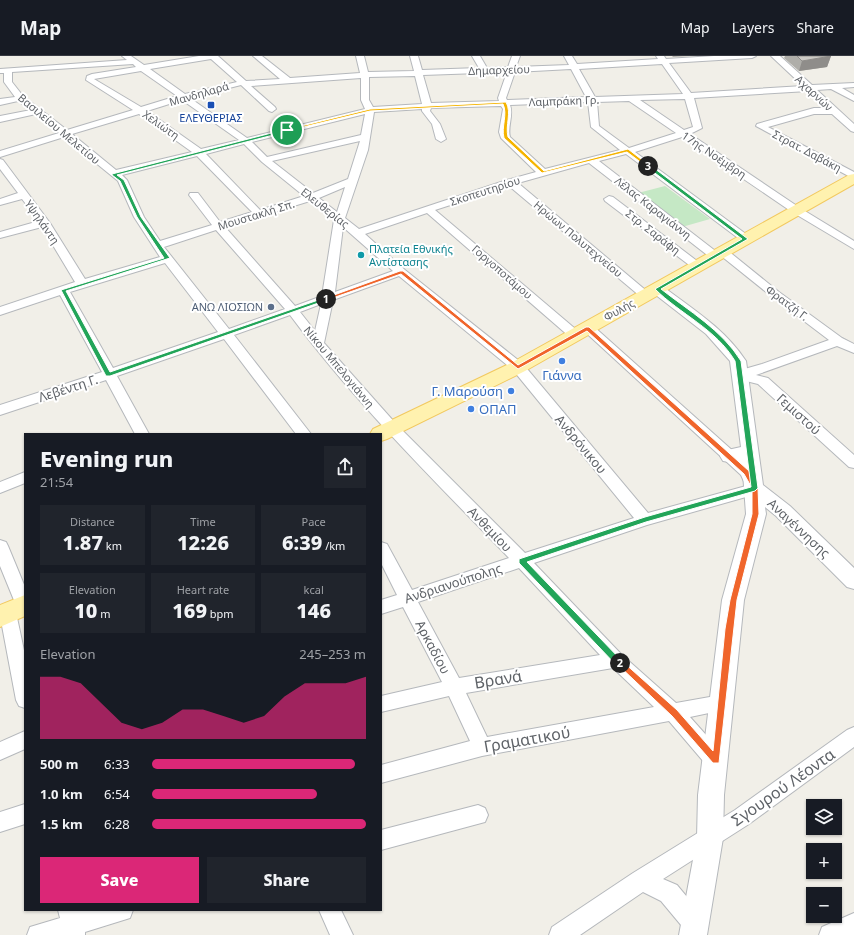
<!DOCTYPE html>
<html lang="en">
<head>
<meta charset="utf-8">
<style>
  body { margin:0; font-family:"Noto Sans",sans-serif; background:#20242c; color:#f1f3f6; height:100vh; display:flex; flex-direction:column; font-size:15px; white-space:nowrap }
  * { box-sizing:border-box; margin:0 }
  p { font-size:13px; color:#9ea1a6 }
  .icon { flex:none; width:22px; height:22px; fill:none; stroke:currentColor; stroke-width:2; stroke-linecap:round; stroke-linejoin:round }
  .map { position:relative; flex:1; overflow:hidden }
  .side { position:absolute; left:24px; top:377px; width:358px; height:478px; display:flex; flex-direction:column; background:#171b24; border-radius:0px; box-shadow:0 1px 3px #0004 }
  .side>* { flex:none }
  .buttons { position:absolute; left:806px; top:743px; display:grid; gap:8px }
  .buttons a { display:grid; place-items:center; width:36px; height:36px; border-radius:0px; background:#171b24; box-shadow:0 1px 3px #0004; font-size:20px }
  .pin { position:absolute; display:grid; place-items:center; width:34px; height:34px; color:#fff; margin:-17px; border:2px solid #fff; border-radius:50%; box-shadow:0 1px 4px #0007 }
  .km { position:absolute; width:20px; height:20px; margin:-10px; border-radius:50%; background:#222; color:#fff; font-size:11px; line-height:20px; text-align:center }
  .round { display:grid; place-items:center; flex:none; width:42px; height:42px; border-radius:0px; background:#20242c }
  .head { display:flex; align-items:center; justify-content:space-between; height:68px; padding:0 16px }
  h1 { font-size:22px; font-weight:800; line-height:30px }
  .metrics { display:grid; grid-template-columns:repeat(3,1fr); gap:6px; height:68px; padding:4px 16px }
  .metrics div { display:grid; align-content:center; border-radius:0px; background:#20242c; text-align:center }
  .metrics b { font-size:20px; font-weight:800 }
  .metrics small { font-size:11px; font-weight:400 }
  .metrics p { font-size:11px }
  .chart { height:112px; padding:8px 16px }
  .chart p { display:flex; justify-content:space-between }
  .chart svg { width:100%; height:72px; margin-top:4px; fill:#db2777; opacity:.7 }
  .primary-button { display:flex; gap:8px; margin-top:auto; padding:8px 16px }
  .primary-button a { flex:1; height:46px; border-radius:0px; background:#db2777; color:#fff; font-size:16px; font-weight:800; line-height:46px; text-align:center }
  .primary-button a+a { background:#20242c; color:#f1f3f6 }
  ul { padding:0 16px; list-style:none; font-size:13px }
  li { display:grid; grid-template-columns:64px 48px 1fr; align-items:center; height:30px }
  li i { height:10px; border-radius:5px; background:#db2777 }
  header { display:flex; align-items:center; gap:24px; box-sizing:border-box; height:56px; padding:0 20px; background:#171b24; border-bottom:1px solid #363941 }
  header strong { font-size:19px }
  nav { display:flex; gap:22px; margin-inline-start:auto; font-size:14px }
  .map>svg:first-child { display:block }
</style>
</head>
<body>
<header>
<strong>Map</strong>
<nav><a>Map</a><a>Layers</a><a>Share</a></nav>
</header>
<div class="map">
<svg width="854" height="879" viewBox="0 0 854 879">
  <rect width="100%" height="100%" fill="#f1efe8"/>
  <path fill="#c5e8c5" d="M665 130 710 163 682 171 638 137Z"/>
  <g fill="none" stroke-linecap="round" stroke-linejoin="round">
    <g stroke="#b5b8bc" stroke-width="2">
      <path id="minor" d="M122 0H131L144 9 199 0H218L246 25 280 23 253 0H262L290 22 360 17 356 0H364L368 16 414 15 410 0H418L422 14 479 12 472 0H480L487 12 508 11 512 0H520L516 11 569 9 564 0H572L577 8 658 3 656 0H664L666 3 714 0H756L752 2 669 7 691 37 803 30 771 0H780L812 29 854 27V31L842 32 854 39V45L831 33 817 34 854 68V76L851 75 832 58H814L768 71 854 116V123L756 70 757 68 814 52H827L808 35 694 42 702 72 690 78 800 152 854 185V193L792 156 682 81 635 96 750 181 751 183 750 185H742L626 98 599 105 718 197 719 194H727L779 236 842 282 854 288V297L837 290 756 319 768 322 854 399V412L849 411 758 328 734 322 732 319 734 316 762 308 829 284 771 240 720 199 719 202H711L589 107 518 127 649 237 651 239 649 241H641L509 130 435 154 579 276 581 279 579 282H571L427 157 365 178 405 214 523 308 648 457 746 430 741 419 584 275 582 272 584 269H592L752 412 762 433 760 437 647 469 534 507 622 599 676 647 721 639 728 641 730 647 728 653 690 661 723 698 726 705 723 712 716 714 709 712 669 665 482 700 381 727V709L470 685 449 640 381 656V640L442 626 403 551 381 558V544L397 539 381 507V486L387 488 412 534 509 502C434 424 355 347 290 259L234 279 311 378H296L224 283 117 320 149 378H135L106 324 0 359V349L102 316 60 239 0 259V251L75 226 42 171 0 182V176L39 165 22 143 0 149V143L18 137 0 113V103L3 104 50 167 85 223 160 201 134 161 118 125 64 81 0 101V95L59 77 36 58 0 66V60L31 54 18 45 0 49V43L15 41 4 26V17H0V13L127 4ZM211 3 237 26 185 38 150 13ZM133 8 136 11 92 18 87 20 86 24 133 54 67 74 23 40 12 26V16ZM662 8 683 38 595 41 579 13ZM571 13 586 41 507 44 506 42 515 16ZM141 15 177 40 141 51 94 23ZM507 16 498 42 499 45 431 47 423 19ZM415 20 422 48 373 51 369 44V21ZM361 22V44L365 53 247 82 190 42 241 29 269 55 272 56 276 53 275 51 251 30ZM685 43 693 71 684 74 640 44ZM182 44 239 84 201 93 147 55ZM629 45 676 77 629 92 599 70 597 46ZM588 46 591 71 620 94 545 113 510 81C507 71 514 59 510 49ZM501 50 503 53 499 76 501 82 536 116 507 124 359 173 345 162 368 94 374 56 422 53V55L432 68 436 83 441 86 446 83 440 68 430 55 431 52ZM139 58 192 96 116 114 72 78ZM365 58 361 79 267 101 252 86ZM360 85 348 123 313 137 272 105ZM244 88 262 106 304 140 260 154 206 98ZM197 100 252 156 220 166 198 137H190L189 139 212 169 160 185 144 161 127 124 122 119ZM345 131 337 156 319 142ZM310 145 334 164 322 240 295 250 225 171ZM343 171 393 215 335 236ZM216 174 285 253 229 273 164 191ZM165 207 218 276 113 312 70 236ZM399 220 513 314 634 462 525 497 397 369 324 287 333 244ZM321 248 315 275 300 256ZM519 512 600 599 459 622 418 546ZM613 612 654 651 487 681 466 637Z
        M609 140 613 141 701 208 703 210 701 212H693L605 145 604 143Z
        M25 416V427L0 437V426Z
        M0 484 6 486 8 490 25 531 24 556 18 554 0 510Z
        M8 550 14 552 16 557 25 599V652L19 650 16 644 0 559 2 552Z
        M854 671V691L749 768 663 823 677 829 702 859 705 867 702 875 694 878 686 875 661 845 643 836 580 879H549L552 871 633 817 735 754 847 674Z
        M25 675V693L0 704V686Z
        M25 748V768L0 776V756Z
        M478 749 485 752 488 759 485 766 381 794V774Z
        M58 854H80V855L85 854H133L130 862 85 876V879H27L30 871 60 862Z
        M319 854H341L353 879H330Z
        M854 857V879H819L822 871Z"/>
    </g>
    <g stroke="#b5b8bc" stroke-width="2">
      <path id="tertiary" d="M657 229 662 230C693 253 725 273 746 305L763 429 790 450 854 512V533L847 531 776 460 765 451 766 458 744 544 724 739 723 782 707 879H679L697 782 698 739 722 544 746 458 742 403 729 406 723 405 720 400 723 395 741 391 730 305 706 278 652 236 650 233 652 230Z"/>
    </g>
    <g stroke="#f2c960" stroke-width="2">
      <path id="primary" d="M854 118V128L525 315 387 383 381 385V378H370L373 373 511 307 849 119Z
        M25 539V560L0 571V549Z"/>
    </g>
    <use href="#minor" fill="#fff" fill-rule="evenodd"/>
    <use href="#tertiary" fill="#fff" fill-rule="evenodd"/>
    <use href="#primary" fill="#fff2af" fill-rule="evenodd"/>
  </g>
  <path fill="#afaea9" d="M672 0H690L673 1Z
    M785 0H831L827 11 799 15 784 2Z"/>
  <path fill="#8f8d8a" d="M831 0 827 11 799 15 802 5Z"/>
  <path fill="#cccac5" stroke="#8f8d8a" d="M797 0H831L802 5Z"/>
  <path fill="#22a559" stroke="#fff" d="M287 73 289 75 117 119 124 124 141 161 170 202 66 235 110 316 324 242H327V244L110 320H106L61 234 164 202 137 161 120 125 112 119V118Z"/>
  <path fill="#f0652b" stroke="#fff" d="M400 215H403L518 309 586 271H589L749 415 758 432 759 458 737 544 719 707H713L672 660 616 607 620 604 622 605 677 654 713 695 725 573 730 544 752 458V432L744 418 587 275 518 313 401 218 327 244 323 243Z"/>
  <path fill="#22a559" stroke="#fff" d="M647 109H650L748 183 661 233C689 255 722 274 741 305L758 432 755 435 646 466 527 506 622 605 624 607 620 611 617 610 519 507V503L645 461 751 431 735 305C716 273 680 258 655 233L742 183 647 111Z"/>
  <path fill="#f5b400" stroke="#fff" d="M506 46C512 57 505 69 508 81L544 115 628 93 650 110 647 111 627 96 542 117 504 82C501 71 508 58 503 48L370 55 287 75 285 74 370 53Z"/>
  <rect fill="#1a4fb4" stroke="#fff" stroke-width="1.5" x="207" y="45" width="8" height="8" rx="2"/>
  <circle fill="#0f9aa8" stroke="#fff" stroke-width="1.5" cx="361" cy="199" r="4"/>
  <circle fill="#5c6f8a" stroke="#fff" stroke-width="1.5" cx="271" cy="251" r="4"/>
  <g fill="#3f7fe0" stroke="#fff" stroke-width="1.5">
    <circle cx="562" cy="305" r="4"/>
    <circle cx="511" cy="335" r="4"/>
    <circle cx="471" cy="353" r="4"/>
  </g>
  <g text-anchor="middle" stroke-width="4" stroke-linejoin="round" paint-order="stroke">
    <g font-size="11" fill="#5f6368" stroke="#fff">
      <text transform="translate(499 14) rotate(-2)" y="4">Δημαρχείου</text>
      <text transform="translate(814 37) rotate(43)" y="4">Αχαρνών</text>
      <text transform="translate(199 38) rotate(-16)" y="4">Μανδηλαρά</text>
      <text transform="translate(564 45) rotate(-2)" y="4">Λαμπράκη Γρ.</text>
      <text transform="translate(161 69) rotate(35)" y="4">Χελιώτη</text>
      <text transform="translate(59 73) rotate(40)" y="4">Βασιλείου Μελετίου</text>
      <text transform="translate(807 95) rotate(28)" y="4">Στρατ. Δαβάκη</text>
      <text transform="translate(714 99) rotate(34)" y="4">17ης Νοέμβρη</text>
      <text transform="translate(485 135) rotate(-18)" y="4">Σκοπευτηρίου</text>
      <text transform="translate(325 152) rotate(38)" y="4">Ελευθερίας</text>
      <text transform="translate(653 152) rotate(38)" y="4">Λέλας Καραγιάννη</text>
      <text transform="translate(256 159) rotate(-17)" y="4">Μουστακλή Σπ.</text>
      <text transform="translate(42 166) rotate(55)" y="4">Υψηλάντη</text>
      <text transform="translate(653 176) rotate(38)" y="4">Στρ. Σαράφη</text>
      <text transform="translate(578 183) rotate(40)" y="4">Ηρώων Πολυτεχνείου</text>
      <text transform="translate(502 216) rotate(41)" y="4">Γοργοποτάμου</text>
      <text transform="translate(787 247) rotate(37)" y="4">Φρατζή Γ.</text>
      <text transform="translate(619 254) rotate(-29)" y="4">Φυλής</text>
      <text transform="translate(339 311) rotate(50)" y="4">Νίκου Μπελογιάννη</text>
    </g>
    <g font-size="11" fill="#164399" stroke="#fff">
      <text x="211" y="66">ΕΛΕΥΘΕΡΙΑΣ</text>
    </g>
    <g font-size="11" fill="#0d838f" stroke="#fff" text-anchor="start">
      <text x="369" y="197">Πλατεία Εθνικής<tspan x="369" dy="13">Αντίστασης</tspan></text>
    </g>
    <g font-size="11" fill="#4e5e75" stroke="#fff" text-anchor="end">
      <text x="263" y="255">ΑΝΩ ΛΙΟΣΙΩΝ</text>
    </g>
    <g font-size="13" fill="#366cbe" stroke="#fff">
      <text x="562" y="324">Γιάννα</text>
      <text x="503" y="340" text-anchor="end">Γ. Μαρούση</text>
      <text x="479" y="358" text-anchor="start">ΟΠΑΠ</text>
    </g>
    <g font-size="13" fill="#5f6368" stroke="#fff">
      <text transform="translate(68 332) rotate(-18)" y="5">Λεβέντη Γ.</text>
      <text transform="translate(799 358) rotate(42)" y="5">Γεμιστού</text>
      <text transform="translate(581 388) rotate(50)" y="5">Ανδρόνικου</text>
      <text transform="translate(799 472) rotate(43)" y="5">Αναγέννησης</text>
      <text transform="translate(490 473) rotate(46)" y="5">Ανθεμίου</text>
      <text transform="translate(453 527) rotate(-18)" y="5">Ανδριανούπολης</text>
      <text transform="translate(433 591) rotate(62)" y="5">Αρκαδίου</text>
    </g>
    <g font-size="16" fill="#5f6368" stroke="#fff">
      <text transform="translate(498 623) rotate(-9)" y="6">Βρανά</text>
      <text transform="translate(527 683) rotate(-10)" y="6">Γραματικού</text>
      <text transform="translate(783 731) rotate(-35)" y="6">Σγουρού Λέοντα</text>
    </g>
  </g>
</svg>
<div class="buttons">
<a><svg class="icon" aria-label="layers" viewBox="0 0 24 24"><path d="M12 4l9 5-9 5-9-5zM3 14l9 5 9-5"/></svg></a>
<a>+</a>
<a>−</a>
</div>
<div class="pin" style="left:287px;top:74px;background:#1e9e55"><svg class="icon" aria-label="arrive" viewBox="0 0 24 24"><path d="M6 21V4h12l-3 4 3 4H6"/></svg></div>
<b class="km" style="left:326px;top:243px">1</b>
<b class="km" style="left:620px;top:607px">2</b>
<b class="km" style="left:648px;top:110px">3</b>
<section class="side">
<div class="head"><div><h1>Evening run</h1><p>21:54</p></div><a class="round"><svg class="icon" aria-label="share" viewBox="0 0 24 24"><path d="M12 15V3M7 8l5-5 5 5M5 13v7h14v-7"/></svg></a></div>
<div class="metrics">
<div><p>Distance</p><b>1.87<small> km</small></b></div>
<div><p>Time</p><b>12:26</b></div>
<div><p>Pace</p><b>6:39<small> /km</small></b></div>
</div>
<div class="metrics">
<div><p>Elevation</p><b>10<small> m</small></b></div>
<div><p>Heart rate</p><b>169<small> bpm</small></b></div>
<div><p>kcal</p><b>146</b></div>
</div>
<div class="chart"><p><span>Elevation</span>245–253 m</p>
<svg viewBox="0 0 160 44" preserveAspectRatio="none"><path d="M0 44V6L10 6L20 10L30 22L40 34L50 38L60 34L70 26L80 26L90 30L100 34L110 30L120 18L130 10L140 10L150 10L160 6V44z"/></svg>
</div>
<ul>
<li><b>500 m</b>6:33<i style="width:95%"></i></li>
<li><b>1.0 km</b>6:54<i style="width:77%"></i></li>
<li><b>1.5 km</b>6:28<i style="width:100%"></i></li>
</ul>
<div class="primary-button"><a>Save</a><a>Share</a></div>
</section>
</div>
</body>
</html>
